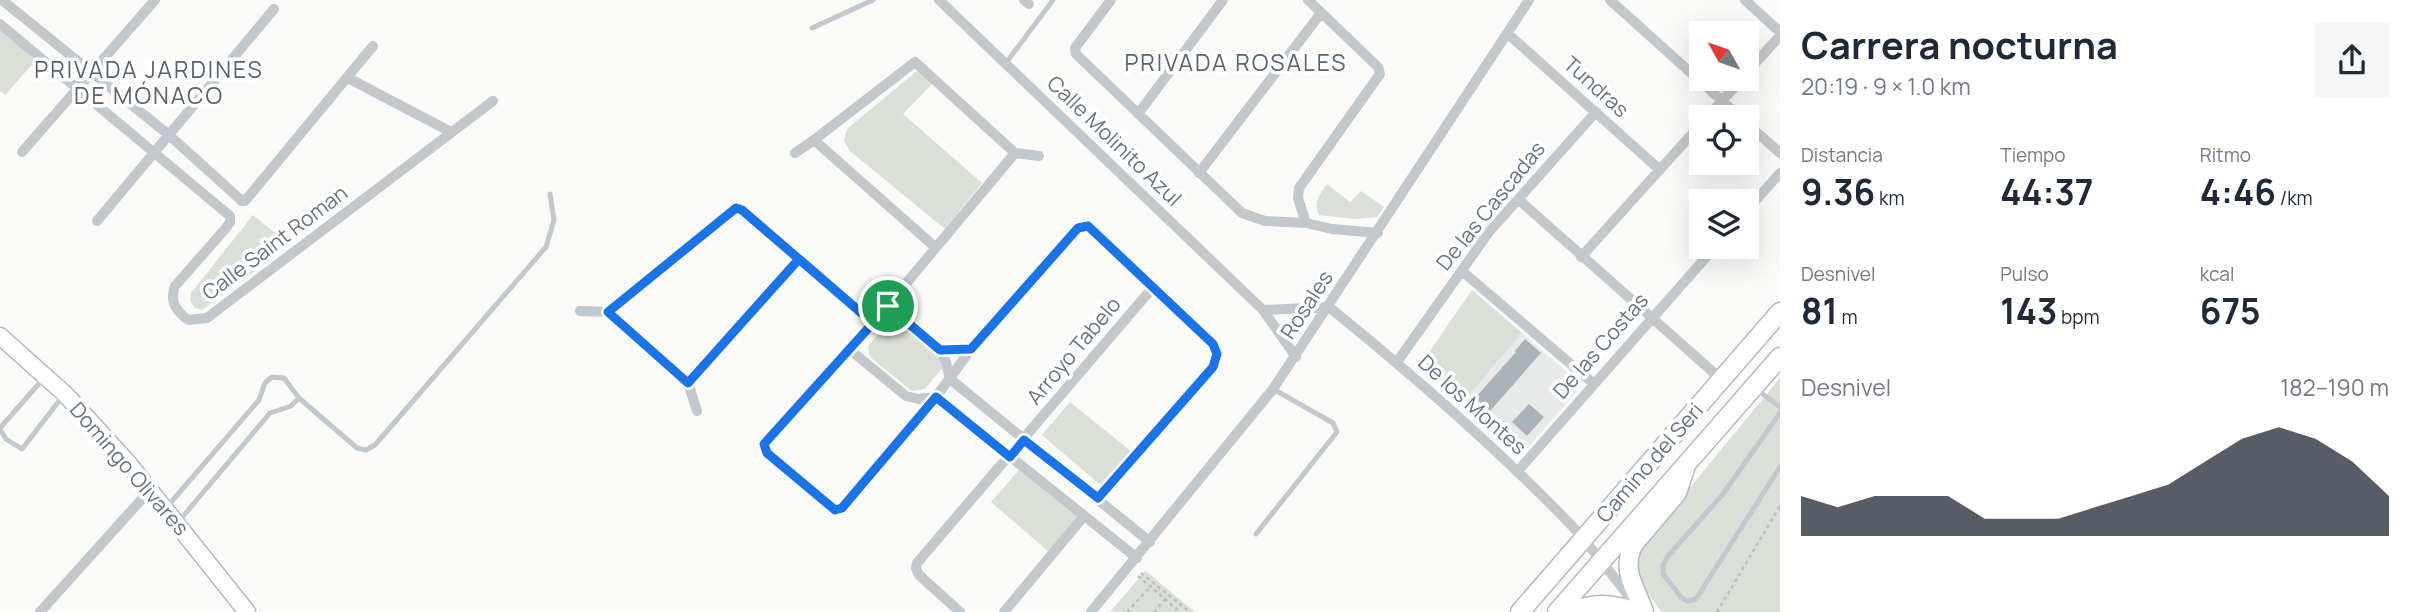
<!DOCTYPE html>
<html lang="es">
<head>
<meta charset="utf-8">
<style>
  body { margin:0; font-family:Manrope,sans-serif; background:#f6f6f7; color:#1f2937; height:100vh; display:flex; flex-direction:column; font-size:26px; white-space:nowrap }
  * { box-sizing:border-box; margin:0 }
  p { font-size:23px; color:#747a83 }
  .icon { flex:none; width:38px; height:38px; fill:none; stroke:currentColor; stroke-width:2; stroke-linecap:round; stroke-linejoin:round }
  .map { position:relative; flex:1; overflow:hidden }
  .drawer { display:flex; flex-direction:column; background:#fff; width:630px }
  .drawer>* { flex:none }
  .needle { width:46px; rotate:310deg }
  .controls { position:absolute; left:1689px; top:21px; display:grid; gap:14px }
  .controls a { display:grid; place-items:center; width:70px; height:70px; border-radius:0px; background:#fff; box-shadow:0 7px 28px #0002; font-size:35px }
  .pin { position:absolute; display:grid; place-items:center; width:60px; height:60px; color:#fff; margin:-30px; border:4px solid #fff; border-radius:50%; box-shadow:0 2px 7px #0007 }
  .round { display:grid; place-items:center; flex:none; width:74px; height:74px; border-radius:0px; background:#f6f6f7 }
  .overview { display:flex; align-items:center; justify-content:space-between; height:119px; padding:0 21px }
  h1 { font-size:38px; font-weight:700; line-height:52px }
  .metrics { display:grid; grid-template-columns:repeat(3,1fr); gap:10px; height:119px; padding:7px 21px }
  .metrics div { display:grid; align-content:center }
  .metrics b { font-size:35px; font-weight:700 }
  .metrics small { font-size:19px; font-weight:400 }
  .metrics p { font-size:19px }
  .chart { height:196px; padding:14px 21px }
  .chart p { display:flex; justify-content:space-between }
  .chart svg { width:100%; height:126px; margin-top:7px; fill:#111827; opacity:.7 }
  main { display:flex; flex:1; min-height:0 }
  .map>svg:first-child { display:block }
</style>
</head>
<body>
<main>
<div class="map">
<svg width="1780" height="612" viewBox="0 0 1780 612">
  <rect width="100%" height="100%" fill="#fafaf8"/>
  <path fill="#e8e9e9" d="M1522 333 1582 385 1520 457 1463 402Z"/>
  <path fill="#dadfd7" d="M0 30 37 59 5 95 0 91Z
    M918 70 934 82 903 114 982 183 945 229 850 151 844 141 847 129Z
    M1327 184 1350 202 1361 191 1384 207 1377 217 1355 219 1319 215C1313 202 1319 196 1327 184Z
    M253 215 290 245 202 310 195 308 190 301 191 293Z
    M1472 290 1522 333 1463 402 1423 361Z
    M891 320 901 322 941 354 942 368 925 389 912 391 870 357 868 346Z
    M1780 378V612H1662C1645 589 1631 575 1642 546Z
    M1070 402 1132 452 1106 483H1098L1042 435Z
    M1020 469 1078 516 1049 552 991 502Z
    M1145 571 1148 573 1195 612H1110Z"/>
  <path fill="#aab3b9" d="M1525 339 1541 353 1490 411 1475 398 1516 352 1515 351Z
    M1529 404 1544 417 1527 436 1512 422Z"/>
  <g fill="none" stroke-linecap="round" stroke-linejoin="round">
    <g stroke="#b3babf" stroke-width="19">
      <path id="secondary" d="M0 336 65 394 129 464 247 612"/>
    </g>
    <g stroke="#b5babe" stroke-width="21">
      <path id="primary" d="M1520 612 1780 312
        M1557 612 1780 357
        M1572 612C1593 602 1613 603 1635 612
        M1644 612C1636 587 1621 573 1633 545L1677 493 1685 469"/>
    </g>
    <path stroke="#bbbfc2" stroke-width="2.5" stroke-dasharray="3.5 3.5" stroke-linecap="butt" d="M1141 573 1190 612
      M1138 576 1180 612
      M1127 612 1150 587
      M1154 612 1165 599
      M1717 612 1780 506"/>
    <path stroke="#c3c8cc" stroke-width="5" d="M812 28 873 0
      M1006 63 1053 0
      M1756 389 1780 407
      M299 398 357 448 366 450 375 445 546 247 554 220 550 194
      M1780 413 1723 494 1668 556 1663 565V574L1681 597 1687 601 1696 599 1780 467
      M0 428 43 379
      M0 429 6 439 22 449 63 396
      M166 508 259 400 265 383 272 377 284 378 299 398 291 406 270 413 179 521
      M1256 534 1337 432 1333 423 1273 389"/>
    <path stroke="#c3c8cc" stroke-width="10" d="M2 0 169 135 242 201H245L373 46
      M939 0 1263 310 1296 357
      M1024 0 1029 4
      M1111 0 1075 48 1076 54 1242 213 1265 221 1306 223 1332 229 1378 233
      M1610 0 1740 117
      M1745 0 1780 32
      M0 24 230 216V222L226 228 175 286C169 301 176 311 188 320L207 318 493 101
      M1507 33 1660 170
      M1746 73 1780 36
      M348 78 451 132
      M1138 114 1223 0
      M1707 117 1742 79
      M1746 123 1780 153
      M22 152 155 0
      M795 153 814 140
      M1015 153 1039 156
      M1199 173 1321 13
      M1518 199 1722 380
      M1746 211 1780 173
      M97 221 274 9
      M1306 223 1298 198 1299 188 1380 74 1378 67 1308 0
      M935 247 814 140 915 62 1015 153 873 323 765 442V450L831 509 842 508 936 397 971 349 1078 228 1088 226 1213 344 1217 353 1213 367 1098 498
      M1581 257 1701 124
      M799 259 688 383 608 312 736 208 742 210 873 323
      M1462 271 1594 384
      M888 306 940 350 946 362 950 379 1150 542
      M1263 310 1329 307C1413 375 1496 447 1571 525 1594 550 1614 578 1635 604
      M580 311 608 312
      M849 349 906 396 919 399 936 397 1137 558
      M940 350 971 349
      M1397 362 1489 232 1596 112
      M688 383 697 411
      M1517 472 1715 247
      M40 612 150 490
      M960 612 919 575 916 568 917 563 1154 286
      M1004 612 1084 516
      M1091 612 1273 389 1529 0"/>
    <use href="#secondary" stroke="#fff" stroke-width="16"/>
    <use href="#primary" stroke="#fff" stroke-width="18"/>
  </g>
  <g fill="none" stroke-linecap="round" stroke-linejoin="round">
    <g stroke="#fff" stroke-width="14">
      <path id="route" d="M888 306 873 323 742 210 736 208 608 312 688 383 799 259 873 323 764 444 767 453 835 510 842 508 936 397 1010 457 1024 440 1098 498 1213 367 1217 354 1213 344 1088 226 1078 228 971 349 940 350 888 306"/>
    </g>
    <use href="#route" stroke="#1a73e8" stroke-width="9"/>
  </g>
  <g text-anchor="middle" stroke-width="7" stroke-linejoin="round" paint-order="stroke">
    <g font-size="21" fill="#657683" stroke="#fff">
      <text transform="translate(1596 87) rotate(42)" y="7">Tundras</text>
      <text transform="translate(1114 141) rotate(44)" y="7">Calle Molinito Azul</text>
      <text transform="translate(1491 206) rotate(-51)" y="7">De las Cascadas</text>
      <text transform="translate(275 243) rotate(-37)" y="7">Calle Saint Roman</text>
      <text transform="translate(1307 305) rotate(-57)" y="7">Rosales</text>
      <text transform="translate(1601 346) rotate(-49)" y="7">De las Costas</text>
      <text transform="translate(1074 351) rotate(-50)" y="7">Arroyo Tabelo</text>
      <text transform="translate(1472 405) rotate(42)" y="7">De los Montes</text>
      <text transform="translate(1650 463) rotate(-49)" y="7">Camino del Seri</text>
      <text transform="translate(129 469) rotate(49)" y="7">Domingo Olivares</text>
    </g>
    <g font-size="23" letter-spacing="2" fill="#57646e" stroke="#fff">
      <text x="1236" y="71">PRIVADA ROSALES</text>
      <text x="149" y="78">PRIVADA JARDINES<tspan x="149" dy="26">DE MÓNACO</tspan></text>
    </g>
  </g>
</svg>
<div class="controls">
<a><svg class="needle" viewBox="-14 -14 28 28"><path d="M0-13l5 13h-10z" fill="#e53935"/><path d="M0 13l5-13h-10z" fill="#747a83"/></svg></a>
<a><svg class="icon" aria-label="locate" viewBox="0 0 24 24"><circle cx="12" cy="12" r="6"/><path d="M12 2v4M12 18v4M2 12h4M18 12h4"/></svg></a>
<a><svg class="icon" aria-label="layers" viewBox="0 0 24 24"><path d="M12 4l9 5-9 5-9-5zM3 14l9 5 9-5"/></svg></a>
</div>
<div class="pin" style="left:888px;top:306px;background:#1e9e55"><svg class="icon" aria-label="arrive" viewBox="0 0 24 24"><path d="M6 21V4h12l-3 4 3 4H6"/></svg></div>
</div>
<section class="drawer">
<div class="overview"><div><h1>Carrera nocturna</h1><p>20:19 · 9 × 1.0 km</p></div><a class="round"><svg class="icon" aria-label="share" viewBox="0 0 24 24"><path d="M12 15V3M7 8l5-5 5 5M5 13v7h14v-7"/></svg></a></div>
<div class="metrics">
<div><p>Distancia</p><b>9.36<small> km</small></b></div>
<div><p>Tiempo</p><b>44:37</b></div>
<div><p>Ritmo</p><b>4:46<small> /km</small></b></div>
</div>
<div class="metrics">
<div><p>Desnivel</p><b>81<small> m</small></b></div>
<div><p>Pulso</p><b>143<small> bpm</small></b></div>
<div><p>kcal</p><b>675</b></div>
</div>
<div class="chart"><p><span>Desnivel</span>182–190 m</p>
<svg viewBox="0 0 160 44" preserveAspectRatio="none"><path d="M0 44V30L10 34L20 30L30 30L40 30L50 38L60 38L70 38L80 34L90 30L100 26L110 18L120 10L130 6L140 10L150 18L160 30V44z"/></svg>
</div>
</section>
</main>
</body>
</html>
